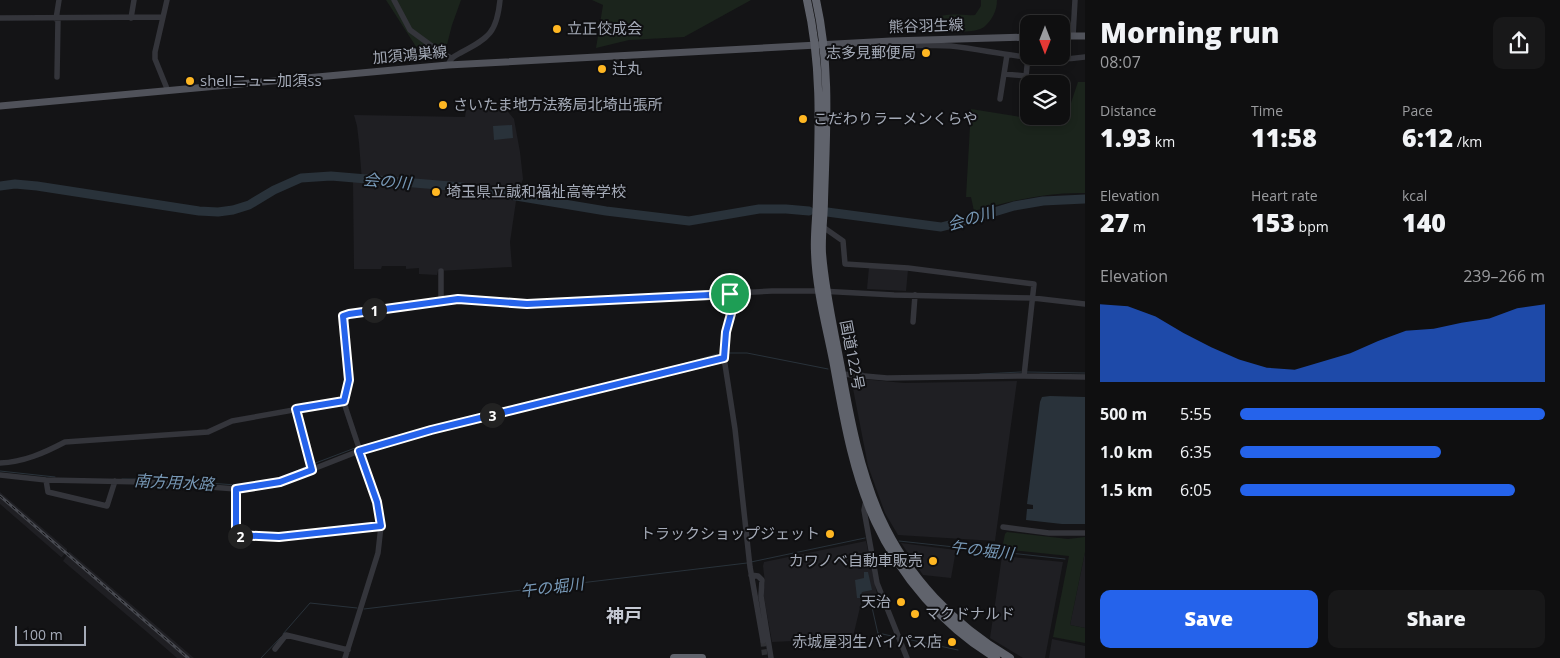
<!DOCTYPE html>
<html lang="en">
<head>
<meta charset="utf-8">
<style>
  body { margin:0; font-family:"Open Sans","Noto Sans JP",sans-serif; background:#181819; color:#f1f3f6; height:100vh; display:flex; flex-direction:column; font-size:19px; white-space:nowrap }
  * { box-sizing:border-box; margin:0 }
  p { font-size:16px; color:#9b9c9f }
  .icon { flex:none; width:28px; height:28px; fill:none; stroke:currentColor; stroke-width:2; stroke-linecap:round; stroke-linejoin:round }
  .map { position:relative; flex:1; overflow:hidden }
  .sheet { display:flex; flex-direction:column; background:#0f0f10; width:475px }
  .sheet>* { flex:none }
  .needle { width:32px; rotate:180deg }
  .tools { position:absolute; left:1020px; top:15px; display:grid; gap:10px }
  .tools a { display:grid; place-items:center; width:50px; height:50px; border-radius:10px; background:#0f0f10; box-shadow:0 2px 8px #0003,0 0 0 1px #2f2f30; font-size:25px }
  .scale { position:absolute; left:15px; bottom:12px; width:71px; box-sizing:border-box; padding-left:5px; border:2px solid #a4aab7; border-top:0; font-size:14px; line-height:18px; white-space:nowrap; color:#a4aab7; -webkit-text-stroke:4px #0f0f11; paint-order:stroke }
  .pin { position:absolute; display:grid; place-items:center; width:42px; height:42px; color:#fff; margin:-21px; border:2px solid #fff; border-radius:50%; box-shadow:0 1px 5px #0007 }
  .km { position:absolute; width:25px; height:25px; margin:-12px; border-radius:50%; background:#222; color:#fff; font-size:14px; line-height:25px; text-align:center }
  .round { display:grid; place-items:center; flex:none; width:52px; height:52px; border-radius:10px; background:#181819 }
  .headline { display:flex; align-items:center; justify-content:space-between; height:85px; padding:0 15px }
  h1 { font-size:28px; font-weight:800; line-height:38px }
  .stats { display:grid; grid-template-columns:repeat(3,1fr); gap:8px; height:85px; padding:5px 15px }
  .stats div { display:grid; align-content:center }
  .stats b { font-size:25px; font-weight:800 }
  .stats small { font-size:14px; font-weight:400 }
  .stats p { font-size:14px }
  .chart { height:140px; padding:10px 15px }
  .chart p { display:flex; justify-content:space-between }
  .chart svg { width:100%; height:90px; margin-top:5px; fill:#2563eb; opacity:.7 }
  .primary-button { display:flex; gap:10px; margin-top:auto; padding:10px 15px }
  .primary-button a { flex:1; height:58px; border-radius:10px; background:#2563eb; color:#fff; font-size:20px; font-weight:800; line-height:58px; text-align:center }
  .primary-button a+a { background:#181819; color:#f1f3f6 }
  ul { padding:0 15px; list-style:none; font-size:16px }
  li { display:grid; grid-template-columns:80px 60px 1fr; align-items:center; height:38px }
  li i { height:12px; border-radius:6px; background:#2563eb }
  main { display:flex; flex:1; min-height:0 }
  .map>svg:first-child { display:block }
</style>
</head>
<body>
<main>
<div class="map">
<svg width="1085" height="658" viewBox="0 0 1085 658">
  <rect width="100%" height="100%" fill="#141416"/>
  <path fill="#1f1f23" d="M504 107 514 119 520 152 523 179 516 201 510 242 512 267 438 271 437 275 419 274V268L406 269V266H382L381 269H354L353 181H362L359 143 357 126 354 115 465 117 466 110Z
    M869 267 908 270 906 291 867 289Z
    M851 378 904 383 1017 381 995 541 898 535 885 513 868 466Z
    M0 492 67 549V551L62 557H61L0 504Z
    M866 541 877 594 863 595 851 645 807 642 806 637 793 641 772 642 763 592 765 583 763 566 764 562Z
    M901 543 956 550 951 578 923 575Z
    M69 552H70L194 658H177L147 632 63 561Z
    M1085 552V628L1070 625Z
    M1002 556 1063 562 1045 658H1023L990 638Z
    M1052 639 1085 646V658H1049Z"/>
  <path fill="#1b241c" d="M386 0H461L452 25 443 60 424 59Z
    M592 0H751L684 37 629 40 596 48 603 5Z
    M981 0H997C997 11 992 20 984 27 976 33 946 34 939 25 937 23 937 21 937 18 946 12 964 16 975 15L981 6Z
    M1078 82H1085V193C1047 192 1011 201 974 211L971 197H966L971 109 1064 124Z
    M1007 532 1068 539 1085 537V552L1070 625 1085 628V643L1053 637 1069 556 1002 549 1005 534Z"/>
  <path fill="#29323a" d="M512 125 513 138 494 140 493 126Z
    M1050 396 1085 397V524H1062L1026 520 1027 509H1033V505L1027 504 1040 402 1042 397Z
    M864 572H868L872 590 862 592 860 598H857L855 580 864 578Z"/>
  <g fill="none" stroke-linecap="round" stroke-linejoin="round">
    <path stroke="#29323a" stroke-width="1" d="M728 353H747L828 369
      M848 371 863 373
      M1026 372 1085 373
      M980 374 1021 372
      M641 376 717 354
      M362 446 427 427 574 392
      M313 464 355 448
      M0 471 55 477
      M122 479H154L236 485
      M239 485 283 477 307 466
      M899 541 1065 559
      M751 562 865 538
      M871 603 881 647
      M364 609 747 563
      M878 633 896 637
      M283 634 310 603 357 608
      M902 638 958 650
      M261 658 281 637"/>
    <path stroke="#29323a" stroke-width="9" d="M0 186 15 184 37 186 199 211 218 212 233 210 249 205 274 190 301 178 331 176 462 187 606 211 689 221 759 209H786L809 211
      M827 212 941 227 961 222 1014 206 1043 201 1085 199"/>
    <path stroke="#313236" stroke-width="5.5" stroke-dasharray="5.5 3" stroke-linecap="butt" d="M763 641 765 658"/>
    <path stroke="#34353b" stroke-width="5.5" d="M167 0 155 52V59L168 91
      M394 0 410 30 440 52 451 58
      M0 18 163 17
      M131 18 134 0
      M56 19 59 0
      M1073 36 1075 0
      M893 42C911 48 932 44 951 46 995 51 1040 64 1085 57
      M448 65C451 57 455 56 462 52 489 38 497 32 500 0
      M1004 74 1026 76 1028 57
      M57 77 58 19
      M1000 99 1007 55
      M823 227 843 241 845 264 908 268 1034 284 1024 376
      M730 294 732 310 726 332 724 358 735 429 750 567 763 641
      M441 301V271
      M913 322 915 295
      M842 374 887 378 1024 376 1085 377
      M296 409 312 470
      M0 463C24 462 44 453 65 442L208 432 232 421 344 401
      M0 475 46 480 144 482 236 489 280 482 359 451 431 430 724 358
      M46 480 48 492 107 506 115 481
      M236 489 235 535 279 537 381 526
      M866 500 864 510 877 583 907 658
      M1003 527 1049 533H1085
      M751 575 758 576 762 580 761 596 771 658
      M275 649 286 635 348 650
      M345 658 378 553 381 526 377 502 346 409 344 401 349 380 343 316 349 314 458 299 527 304 772 291H820L894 295 1033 298 1085 304"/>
    <path stroke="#50525a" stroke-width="7" d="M1061 36H1085
      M0 106 448 65 891 41 1029 37"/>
    <path stroke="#60636c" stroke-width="8" d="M807 0C822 65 819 130 817 196 817 214 814 233 815 252 816 288 826 325 833 360 843 414 852 471 875 521 900 576 944 627 996 658
      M816 0C831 66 826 133 824 200 824 217 821 235 822 253 825 292 834 330 841 368 850 419 860 471 881 518 908 577 954 625 1010 658
      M674 658H702"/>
    <g stroke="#474950" stroke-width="3">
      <path id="rail" d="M0 496 188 658"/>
    </g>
    <use href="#rail" stroke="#0f0f11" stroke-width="1" stroke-dasharray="4" stroke-linecap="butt"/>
  </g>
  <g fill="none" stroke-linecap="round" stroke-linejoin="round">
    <g stroke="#fff" stroke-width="10">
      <path id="route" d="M730 294 732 310 726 332 724 358 431 430 359 451 377 502 381 526 279 537 236 535V489L280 482 312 470 296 409 344 401 349 380 343 316 349 314 458 299 527 304Z"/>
    </g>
    <use href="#route" stroke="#2563eb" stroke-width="6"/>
  </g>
  <g fill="#ffb722" stroke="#0f0f11" stroke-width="2">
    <circle cx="557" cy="29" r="5"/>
    <circle cx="926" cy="53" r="5"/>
    <circle cx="602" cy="69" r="5"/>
    <circle cx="190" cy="81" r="5"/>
    <circle cx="443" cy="105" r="5"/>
    <circle cx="803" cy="119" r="5"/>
    <circle cx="436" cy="192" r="5"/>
    <circle cx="830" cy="534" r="5"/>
    <circle cx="933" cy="561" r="5"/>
    <circle cx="901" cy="602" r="5"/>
    <circle cx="915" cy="614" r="5"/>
    <circle cx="952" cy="642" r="5"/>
  </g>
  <g text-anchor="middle" stroke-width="4" stroke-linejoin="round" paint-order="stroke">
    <g font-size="15" fill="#a4aab7" stroke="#0f0f11">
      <text transform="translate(926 26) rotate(-2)" y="5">熊谷羽生線</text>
      <text transform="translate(410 55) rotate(-5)" y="5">加須鴻巣線</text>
      <text transform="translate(852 355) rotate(79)" y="5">国道122号</text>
    </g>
    <g font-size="15" fill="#a4aab7" stroke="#0f0f11" text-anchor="start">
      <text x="567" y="34">立正佼成会</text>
      <text x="916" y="58" text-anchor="end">志多見郵便局</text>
      <text x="612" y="74">辻丸</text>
      <text x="200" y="86">shellニュー加須ss</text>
      <text x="453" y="110">さいたま地方法務局北埼出張所</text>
      <text x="813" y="124">こだわりラーメンくらや</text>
      <text x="446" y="197">埼玉県立誠和福祉高等学校</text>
      <text x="820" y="539" text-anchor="end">トラックショップジェット</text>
      <text x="923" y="566" text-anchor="end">カワノベ自動車販売</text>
      <text x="891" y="607" text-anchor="end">天治</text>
      <text x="925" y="619">マクドナルド</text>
      <text x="942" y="647" text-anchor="end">赤城屋羽生バイパス店</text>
    </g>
    <g font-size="16" font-style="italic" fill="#7798b6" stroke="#0f0f11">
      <text transform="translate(387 181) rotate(5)" y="6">会の川</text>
      <text transform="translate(971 218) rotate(-16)" y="6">会の川</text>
      <text transform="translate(174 482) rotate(3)" y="6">南方用水路</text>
      <text transform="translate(982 550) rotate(6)" y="6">午の堀川</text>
      <text transform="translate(552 587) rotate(-7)" y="6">午の堀川</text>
    </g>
    <g font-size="18" font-weight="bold" fill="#c5c9d3" stroke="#0f0f11">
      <text x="624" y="622">神戸</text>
    </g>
  </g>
</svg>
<div class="tools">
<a><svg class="needle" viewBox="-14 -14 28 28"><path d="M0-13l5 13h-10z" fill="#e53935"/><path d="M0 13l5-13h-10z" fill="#9b9c9f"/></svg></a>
<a><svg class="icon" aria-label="layers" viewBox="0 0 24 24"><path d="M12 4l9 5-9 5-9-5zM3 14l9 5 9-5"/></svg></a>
</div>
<div class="scale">100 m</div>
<div class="pin" style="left:730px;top:294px;background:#1e9e55"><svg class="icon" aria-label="arrive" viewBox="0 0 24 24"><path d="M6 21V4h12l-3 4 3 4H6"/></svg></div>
<b class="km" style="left:374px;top:310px">1</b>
<b class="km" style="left:240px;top:536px">2</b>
<b class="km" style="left:492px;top:415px">3</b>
</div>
<section class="sheet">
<div class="headline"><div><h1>Morning run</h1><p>08:07</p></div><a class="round"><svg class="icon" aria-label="share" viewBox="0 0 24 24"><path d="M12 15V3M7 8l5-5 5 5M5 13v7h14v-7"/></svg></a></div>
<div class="stats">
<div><p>Distance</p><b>1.93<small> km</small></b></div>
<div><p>Time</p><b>11:58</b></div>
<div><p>Pace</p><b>6:12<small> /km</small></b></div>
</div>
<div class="stats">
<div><p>Elevation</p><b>27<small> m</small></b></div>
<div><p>Heart rate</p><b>153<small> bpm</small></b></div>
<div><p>kcal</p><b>140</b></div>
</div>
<div class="chart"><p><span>Elevation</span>239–266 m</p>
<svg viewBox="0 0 160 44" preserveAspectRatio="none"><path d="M0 44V6L10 7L20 12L30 20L40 27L50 33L60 37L70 38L80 34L90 30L100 24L110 19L120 18L130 15L140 13L150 8L160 6V44z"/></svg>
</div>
<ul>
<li><b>500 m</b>5:55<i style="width:100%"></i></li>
<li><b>1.0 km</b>6:35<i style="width:66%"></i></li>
<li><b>1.5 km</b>6:05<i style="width:90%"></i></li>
</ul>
<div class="primary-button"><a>Save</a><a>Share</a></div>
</section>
</main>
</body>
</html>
